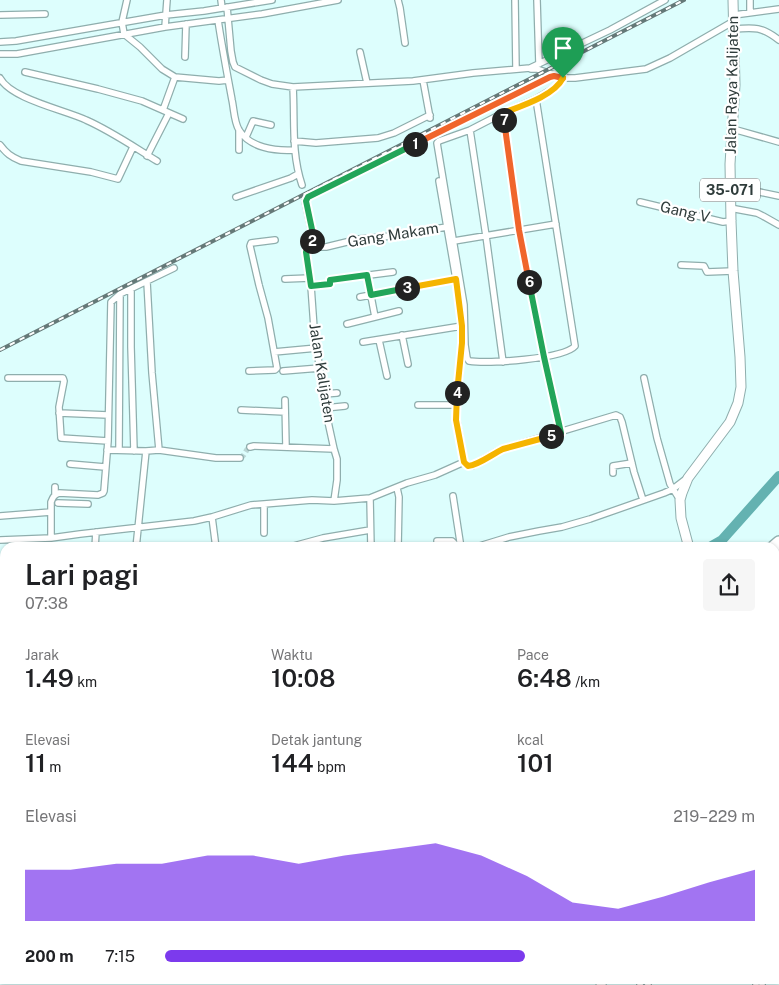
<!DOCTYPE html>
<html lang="id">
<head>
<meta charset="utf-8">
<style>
  body { margin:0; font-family:"Public Sans",sans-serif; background:#f6f6f6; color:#202124; height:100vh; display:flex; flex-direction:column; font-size:19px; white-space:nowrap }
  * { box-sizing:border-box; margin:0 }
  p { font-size:16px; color:#757577 }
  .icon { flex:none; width:28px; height:28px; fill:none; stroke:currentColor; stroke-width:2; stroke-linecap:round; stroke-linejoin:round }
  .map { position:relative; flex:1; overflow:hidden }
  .drawer { position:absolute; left:0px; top:542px; width:780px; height:442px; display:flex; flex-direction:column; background:#fff; border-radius:15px 15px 0 0; box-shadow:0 1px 4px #0004 }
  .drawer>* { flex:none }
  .pin { position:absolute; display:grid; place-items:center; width:42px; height:42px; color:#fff; margin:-51px -21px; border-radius:50% 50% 50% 0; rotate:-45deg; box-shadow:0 0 5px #0007 }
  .pin .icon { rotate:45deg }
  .km { position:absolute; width:25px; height:25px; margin:-12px; border-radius:50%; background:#222; color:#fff; font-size:14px; line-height:25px; text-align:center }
  .round { display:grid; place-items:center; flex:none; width:52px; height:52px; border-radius:5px; background:#f6f6f6 }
  .overview { display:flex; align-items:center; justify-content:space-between; height:85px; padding:0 25px }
  h1 { font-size:28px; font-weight:600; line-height:38px }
  .stats { display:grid; grid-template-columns:repeat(3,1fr); gap:8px; height:85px; padding:5px 25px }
  .stats div { display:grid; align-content:center }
  .stats b { font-size:25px; font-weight:600 }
  .stats small { font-size:14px; font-weight:400 }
  .stats p { font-size:14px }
  .chart { height:140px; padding:10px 25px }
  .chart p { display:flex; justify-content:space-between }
  .chart svg { width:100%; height:90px; margin-top:5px; fill:#7c3aed; opacity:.7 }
  ul { padding:0 25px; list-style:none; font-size:16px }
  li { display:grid; grid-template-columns:80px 60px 1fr; align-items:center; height:38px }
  li i { height:12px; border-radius:6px; background:#7c3aed }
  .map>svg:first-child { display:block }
</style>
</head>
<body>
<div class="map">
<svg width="779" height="985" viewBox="0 0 779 985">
  <rect width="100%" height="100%" fill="#ddfefd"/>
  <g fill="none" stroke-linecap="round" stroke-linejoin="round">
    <path stroke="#64b2b1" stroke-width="10" d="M708 548 722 540 779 476
      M775 652 779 649
      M0 720H5"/>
    <path stroke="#bad7d6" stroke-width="5.5" stroke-dasharray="5.5 3" stroke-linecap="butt" d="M240 458C245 456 245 450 250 447"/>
    <g stroke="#8faead" stroke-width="8">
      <path id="street" d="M127 0 122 22 124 34 140 47 162 69 175 77 219 81 228 80
        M221 0 222 8
        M398 0 400 8 405 43
        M515 0 516 69H519
        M537 0 539 64
        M227 7 231 51 233 62 235 67 261 80 272 84 293 87 413 81 473 73 530 68 610 30 665 0
        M750 12V0
        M0 15 45 14
        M734 15 779 9
        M218 20C222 47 227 73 232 100 234 109 234 122 239 130 250 148 275 151 294 150
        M165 27 167 0
        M734 29C755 27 762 27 779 40
        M0 42 16 41 166 15 204 11 272 0
        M360 52 367 83
        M0 54H17L165 27 262 14 338 0
        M185 57 186 24
        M531 69H537L563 78H575L646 69 670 58 734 21
        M25 72 98 89 142 101 183 119
        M0 78C11 99 65 110 86 120 111 131 134 147 157 161
        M423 80 430 118
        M293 87C295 121 291 152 302 185
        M536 99 575 346C564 359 487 364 469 361L467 358 465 345 464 305 437 143 439 141 470 130 503 113 536 99 556 87 563 78
        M163 110 175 77
        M503 113 519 230 544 357 561 433
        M733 129 779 142
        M470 130 486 236 503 362
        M246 137 253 121 271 125
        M294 141 316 143 378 138 394 133 430 115
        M0 145C6 153 11 157 21 161L91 172 118 179 133 147
        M239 150V130
        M147 156 169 113
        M439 181 456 279 462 326
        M730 186 779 196
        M236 197 291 178 298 174
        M640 202 723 222 731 221
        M730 208 757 213 763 216 779 225
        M454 241 556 224
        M310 247H326L359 239 383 237 447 227
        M681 265 704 266 707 272 733 271
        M367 275 375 317
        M285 279 310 278
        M147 282 152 373 159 450
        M311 286 330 284V280L393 272
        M131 289V347L134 451
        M360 297 456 279
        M347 324 399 311
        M402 335 408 364
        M379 340 387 376
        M462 340 456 416 464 462
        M363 342 462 326V331
        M274 352 317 348
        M249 371 275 370 277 368 268 318 259 285 250 246 251 243 275 240
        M283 371 320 368
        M8 378H63L64 381 59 407 61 438 108 441
        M644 378 657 438 670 484 680 500
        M324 394 337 393
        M285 400 286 447
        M418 405H456
        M325 408 345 406
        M241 410 285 412
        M59 413 108 415
        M250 447 254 446 334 449
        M107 450 146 451 159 450 216 458H240
        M119 450 120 294
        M70 464 105 467
        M613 473V466L632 463
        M397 488 399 497 398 548
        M55 495V487
        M453 496 461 548
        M370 498 371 548
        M334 501 337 480V459L334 449 325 408 314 328 311 286 306 252 311 244 313 237 305 201 308 197 340 180 432 136 543 80 554 76
        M58 503 88 504
        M264 504V533
        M0 516 51 512
        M212 517 216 548
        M51 538V502C53 497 54 495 59 493L98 495 103 493 104 491 108 441 111 302 120 294 174 268
        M0 540 51 538 80 534 194 521 212 517 251 505 264 504 312 500 334 501 370 498 407 483 435 475 464 462 468 466H472L496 452 503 449 616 415 620 417 622 422 634 472 643 500
        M501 540 503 548
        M437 541H452L459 548
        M95 548 96 532
        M136 548 146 451
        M286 548 323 538 370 530
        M473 548 509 537 539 531 562 527 590 519 664 493 673 489 686 479
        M0 570H5
        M775 659 779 656
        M0 660H5
        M775 711 779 712
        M775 789H779
        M775 797H779
        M775 829H779
        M775 859H779
        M0 894 5 893
        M775 899H779
        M775 905H779
        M775 941H779
        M775 973 779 972
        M647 980 648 985
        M756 980V985
        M640 985 641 980
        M762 985V980"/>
    </g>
    <g stroke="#8faead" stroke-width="11">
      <path id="secondary" d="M601 985 602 980"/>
    </g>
    <g stroke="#8faead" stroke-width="11">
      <path id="primary" d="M689 548 681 518 680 500 682 493 688 478 730 422 738 403 741 387 740 357 733 271 731 221 730 164 735 85 733 0"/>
    </g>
    <g stroke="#8faead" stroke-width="14">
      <path id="highway" d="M772 548 779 542
        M775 558 779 554
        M0 763H5"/>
    </g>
    <use href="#street" stroke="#fff" stroke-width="5.5"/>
    <use href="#secondary" stroke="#fff" stroke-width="9"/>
    <use href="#primary" stroke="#fff" stroke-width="9"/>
    <use href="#highway" stroke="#fff" stroke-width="11"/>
    <g stroke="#657978" stroke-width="4">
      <path id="rail" d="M0 350 684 0"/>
    </g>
    <use href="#rail" stroke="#fff" stroke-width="2" stroke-dasharray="5.5" stroke-linecap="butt"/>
  </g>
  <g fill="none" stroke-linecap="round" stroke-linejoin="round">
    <g stroke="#fff" stroke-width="10">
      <path id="split-1" d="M415 144 550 77 554 76 563 78"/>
    </g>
    <g stroke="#fff" stroke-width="10">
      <path id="split-2" d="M312 241 313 234 306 201 308 197 415 144"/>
    </g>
    <g stroke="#fff" stroke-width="10">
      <path id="split-3" d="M312 241 306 252 311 286 330 284V280L367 275 371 295 407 288"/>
    </g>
    <g stroke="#fff" stroke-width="10">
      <path id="split-4" d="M407 288 456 279 462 326V343L457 393"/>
    </g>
    <g stroke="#fff" stroke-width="10">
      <path id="split-5" d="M457 393 456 420 464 462 468 466C479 465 492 454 503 449L551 436"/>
    </g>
    <g stroke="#fff" stroke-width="10">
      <path id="split-6" d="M529 282 544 357 561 433 551 436"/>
    </g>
    <g stroke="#fff" stroke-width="10">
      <path id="split-7" d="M504 120 519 230 529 282"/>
    </g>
    <g stroke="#fff" stroke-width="10">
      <path id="split-8" d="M504 120 503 113C521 106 554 96 563 78"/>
    </g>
    <use href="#split-1" stroke="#f0652b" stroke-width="6"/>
    <use href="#split-2" stroke="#22a559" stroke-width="6"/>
    <use href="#split-3" stroke="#22a559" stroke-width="6"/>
    <use href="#split-4" stroke="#f5b400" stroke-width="6"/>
    <use href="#split-5" stroke="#f5b400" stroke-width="6"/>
    <use href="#split-6" stroke="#22a559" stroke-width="6"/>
    <use href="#split-7" stroke="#f0652b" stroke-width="6"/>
    <use href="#split-8" stroke="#f5b400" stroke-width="6"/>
  </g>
  <g text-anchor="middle" stroke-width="4.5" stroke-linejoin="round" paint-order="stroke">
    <rect fill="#fff" stroke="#6d7676" stroke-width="1" x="700" y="178.5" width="60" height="23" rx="4"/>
    <g font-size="14" font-weight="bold" fill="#2f3c3b">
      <text x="730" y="195">35-071</text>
    </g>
    <g font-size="15" fill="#2f3c3b" stroke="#fff">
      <text transform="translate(732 85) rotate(-89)" y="5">Jalan Raya Kalijaten</text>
      <text transform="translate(685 212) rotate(13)" y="5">Gang V</text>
      <text transform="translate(393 235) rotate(-9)" y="5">Gang Makam</text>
      <text transform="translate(322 373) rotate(81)" y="5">Jalan Kalijaten</text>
    </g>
  </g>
</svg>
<div class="pin" style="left:563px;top:78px;background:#1e9e55"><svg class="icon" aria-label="arrive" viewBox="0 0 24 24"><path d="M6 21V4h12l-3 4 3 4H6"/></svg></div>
<b class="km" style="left:415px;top:144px">1</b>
<b class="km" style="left:312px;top:241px">2</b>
<b class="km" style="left:407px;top:288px">3</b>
<b class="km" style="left:457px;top:393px">4</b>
<b class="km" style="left:551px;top:436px">5</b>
<b class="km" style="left:529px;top:282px">6</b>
<b class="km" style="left:504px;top:120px">7</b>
<section class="drawer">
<div class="overview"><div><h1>Lari pagi</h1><p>07:38</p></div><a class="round"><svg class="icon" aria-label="share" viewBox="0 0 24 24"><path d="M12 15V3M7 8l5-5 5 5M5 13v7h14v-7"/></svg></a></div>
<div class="stats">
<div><p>Jarak</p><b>1.49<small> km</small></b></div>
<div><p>Waktu</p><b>10:08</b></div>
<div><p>Pace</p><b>6:48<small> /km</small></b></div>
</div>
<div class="stats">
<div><p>Elevasi</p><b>11<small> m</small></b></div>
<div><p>Detak jantung</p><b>144<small> bpm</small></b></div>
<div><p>kcal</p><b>101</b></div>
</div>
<div class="chart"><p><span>Elevasi</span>219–229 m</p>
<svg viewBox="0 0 160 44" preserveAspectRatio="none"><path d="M0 44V19L10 19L20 16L30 16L40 12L50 12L60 16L70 12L80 9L90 6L100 12L110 22L120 35L130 38L140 32L150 25L160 19V44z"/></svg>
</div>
<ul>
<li><b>200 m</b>7:15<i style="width:61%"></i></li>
</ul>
</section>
</div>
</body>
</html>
